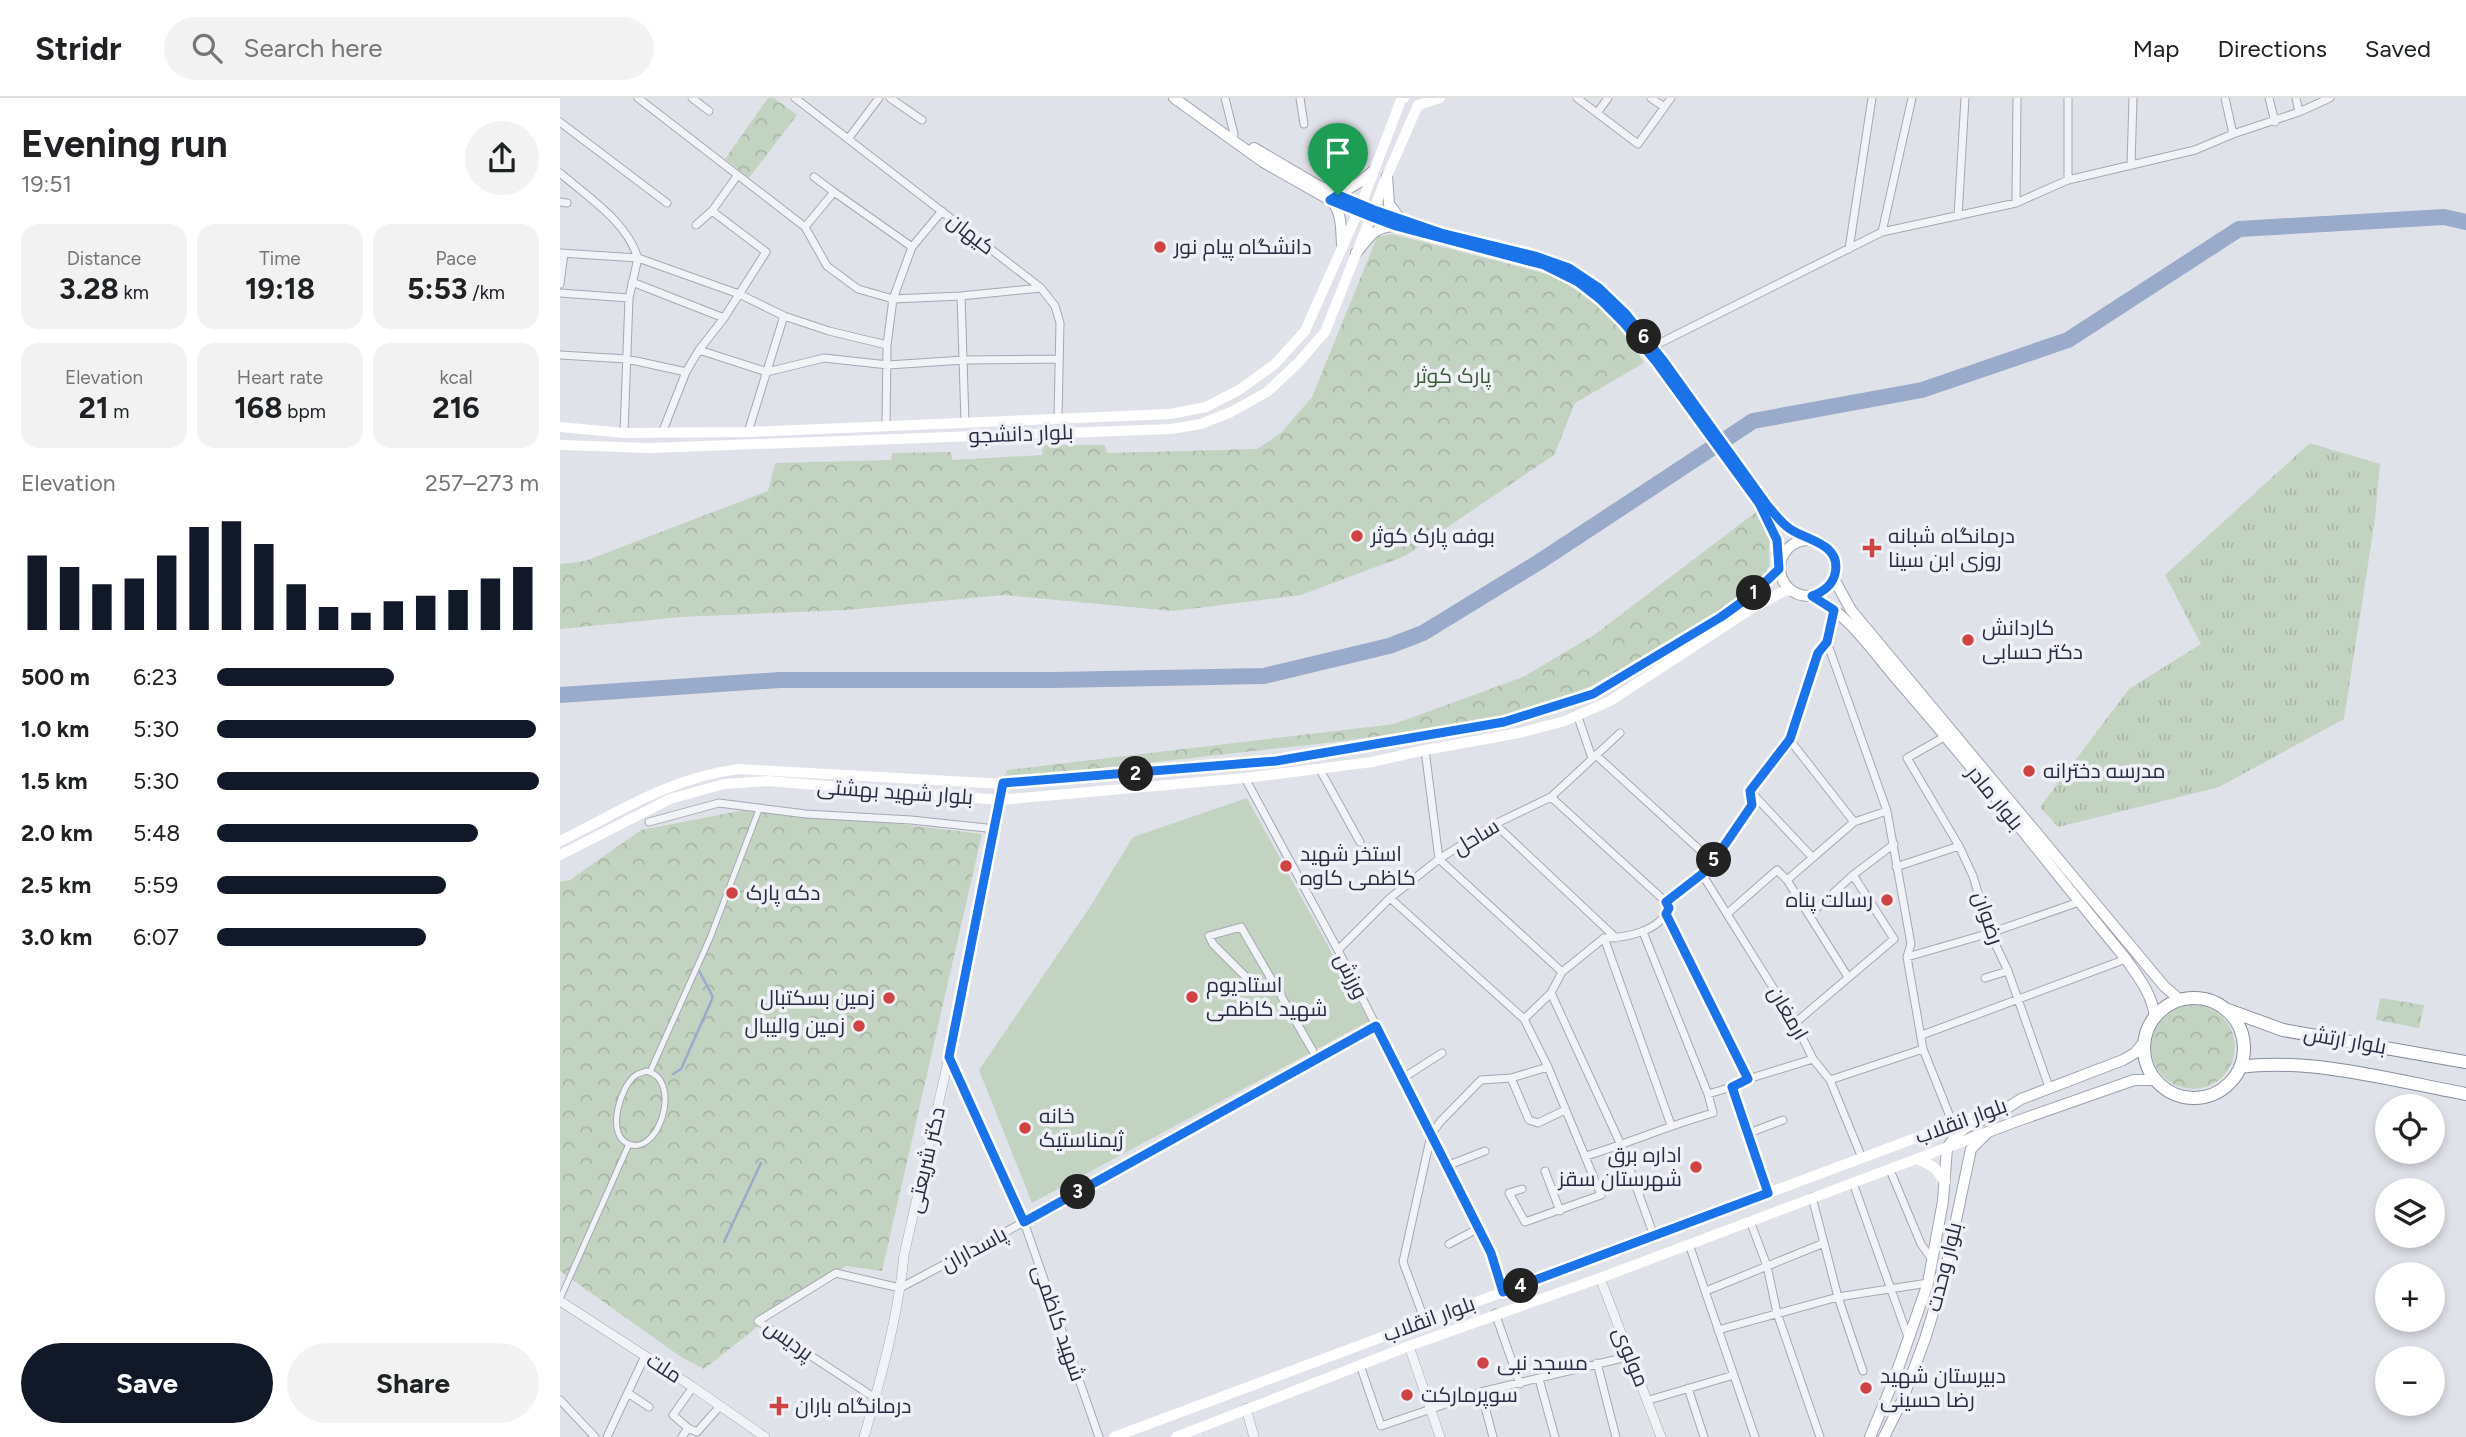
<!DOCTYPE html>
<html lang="en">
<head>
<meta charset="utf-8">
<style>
  body { margin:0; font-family:Figtree,Cairo,sans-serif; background:#f2f2f2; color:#202124; height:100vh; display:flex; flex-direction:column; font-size:26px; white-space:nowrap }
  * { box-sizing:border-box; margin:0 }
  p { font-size:23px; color:#757577 }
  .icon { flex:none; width:38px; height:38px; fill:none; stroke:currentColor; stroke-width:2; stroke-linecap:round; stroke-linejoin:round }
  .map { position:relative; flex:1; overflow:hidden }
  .side { display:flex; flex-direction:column; background:#fff; width:560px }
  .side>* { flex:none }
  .buttons { position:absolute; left:1815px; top:996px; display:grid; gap:14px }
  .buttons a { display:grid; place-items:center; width:70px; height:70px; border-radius:50%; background:#fff; box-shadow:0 4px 10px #0003; font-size:35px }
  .pin { position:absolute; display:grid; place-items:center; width:60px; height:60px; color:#fff; margin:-72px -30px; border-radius:50% 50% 50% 0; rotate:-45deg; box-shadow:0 0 7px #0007 }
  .pin .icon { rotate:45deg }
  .km { position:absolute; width:35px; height:35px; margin:-18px; border-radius:50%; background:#222; color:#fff; font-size:19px; line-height:35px; text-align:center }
  .round { display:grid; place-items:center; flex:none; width:74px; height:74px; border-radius:37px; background:#f2f2f2 }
  .headline { display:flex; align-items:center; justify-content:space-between; height:119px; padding:0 21px }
  h1 { font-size:38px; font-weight:700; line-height:52px }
  .figures { display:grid; grid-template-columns:repeat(3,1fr); gap:10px; height:119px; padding:7px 21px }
  .figures div { display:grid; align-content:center; border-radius:18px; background:#f2f2f2; text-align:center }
  .figures b { font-size:30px; font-weight:700 }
  .figures small { font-size:19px; font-weight:400 }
  .figures p { font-size:19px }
  .chart { height:196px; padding:14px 21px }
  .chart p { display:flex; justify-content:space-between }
  .chart svg { width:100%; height:126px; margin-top:7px; stroke:#111827; stroke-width:6 }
  .action { display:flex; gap:14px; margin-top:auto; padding:14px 21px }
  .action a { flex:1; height:80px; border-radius:42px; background:#111827; color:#fff; font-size:28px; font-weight:700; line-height:80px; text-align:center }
  .action a+a { background:#f2f2f2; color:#202124 }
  ul { padding:0 21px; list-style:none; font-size:23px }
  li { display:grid; grid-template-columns:112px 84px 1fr; align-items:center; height:52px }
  li i { height:18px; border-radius:9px; background:#111827 }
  header { display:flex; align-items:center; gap:42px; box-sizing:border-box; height:98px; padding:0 35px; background:#fff; border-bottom:2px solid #e0e0e0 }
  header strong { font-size:33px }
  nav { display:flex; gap:38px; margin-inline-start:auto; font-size:24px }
  .search { width:490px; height:63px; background:#f2f2f2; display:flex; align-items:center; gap:18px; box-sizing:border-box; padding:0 24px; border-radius:38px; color:#757577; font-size:26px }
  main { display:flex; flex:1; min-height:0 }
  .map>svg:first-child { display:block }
</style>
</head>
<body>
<header>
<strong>Stridr</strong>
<div class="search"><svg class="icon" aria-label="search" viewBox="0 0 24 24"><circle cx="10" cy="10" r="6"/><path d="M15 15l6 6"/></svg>Search here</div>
<nav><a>Map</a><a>Directions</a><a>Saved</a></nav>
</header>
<main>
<section class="side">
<div class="headline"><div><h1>Evening run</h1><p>19:51</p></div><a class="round"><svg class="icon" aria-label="share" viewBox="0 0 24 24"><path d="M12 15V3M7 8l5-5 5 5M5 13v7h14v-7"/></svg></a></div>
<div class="figures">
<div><p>Distance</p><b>3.28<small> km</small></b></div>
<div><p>Time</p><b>19:18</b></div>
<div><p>Pace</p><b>5:53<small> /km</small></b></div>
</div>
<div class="figures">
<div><p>Elevation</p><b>21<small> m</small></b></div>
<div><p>Heart rate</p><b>168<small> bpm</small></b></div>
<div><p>kcal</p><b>216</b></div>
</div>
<div class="chart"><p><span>Elevation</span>257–273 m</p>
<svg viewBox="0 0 160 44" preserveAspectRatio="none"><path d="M5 44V18M15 44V22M25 44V28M35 44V26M45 44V18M55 44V8M65 44V6M75 44V14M85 44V28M95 44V36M105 44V38M115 44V34M125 44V32M135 44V30M145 44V26M155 44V22"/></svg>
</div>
<ul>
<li><b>500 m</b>6:23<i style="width:55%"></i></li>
<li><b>1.0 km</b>5:30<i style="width:99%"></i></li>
<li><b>1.5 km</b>5:30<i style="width:100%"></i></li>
<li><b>2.0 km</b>5:48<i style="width:81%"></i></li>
<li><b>2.5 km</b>5:59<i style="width:71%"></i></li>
<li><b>3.0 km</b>6:07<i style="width:65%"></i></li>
</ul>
<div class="action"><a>Save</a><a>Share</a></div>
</section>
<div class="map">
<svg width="1906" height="1339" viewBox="0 0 1906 1339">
  <defs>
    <pattern id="grass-tufts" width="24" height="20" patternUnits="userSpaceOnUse" patternTransform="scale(1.75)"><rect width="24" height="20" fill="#c3d3c1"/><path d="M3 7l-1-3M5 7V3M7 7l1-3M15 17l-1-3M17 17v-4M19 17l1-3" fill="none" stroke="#a8b5a7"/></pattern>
    <pattern id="forest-crowns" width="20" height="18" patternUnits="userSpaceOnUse" patternTransform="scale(1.75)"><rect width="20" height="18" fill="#c3d3c1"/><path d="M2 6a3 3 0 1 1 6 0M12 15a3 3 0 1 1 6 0" fill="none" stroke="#a8b5a7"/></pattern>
  </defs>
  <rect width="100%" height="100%" fill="#e0e2e9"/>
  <path fill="url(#grass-tufts)" d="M1750 345 1820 366 1815 421 1784 621 1659 689 1498 729 1480 709 1569 591 1641 546 1605 477Z"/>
  <path fill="url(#forest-crowns)" d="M208 0H214L237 17 189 80 165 61Z
    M832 136 995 178 1056 219 1084 265 1015 305 994 357 845 458 741 497 613 513 444 497 287 512 121 519 0 531V466L25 463 208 393 215 365 331 362 332 355 391 354 392 362 482 357 483 347H545L547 355 697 351 721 335 752 299 817 139Z
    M1196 414 1209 437V468L1202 481 1152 518 1110 543 1033 587 985 608 913 625 775 644 443 681 447 672 834 626 963 579 1034 537Z
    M200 709 422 736 322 1173 286 1168 228 1205 144 1271 121 1259 0 1173V784L10 782 81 732Z
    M1820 900 1864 907 1859 930 1816 922Z
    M1591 949a42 42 0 1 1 84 0a42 42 0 1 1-84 0Z"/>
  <path fill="#c3d3c1" d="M687 700 809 923 472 1105 419 972 530 809 573 739Z"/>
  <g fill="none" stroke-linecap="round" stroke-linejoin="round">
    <path stroke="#9aaaca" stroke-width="2.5" d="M113 976 121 971 153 899 137 869
      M164 1144 201 1065"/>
    <path stroke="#9aaaca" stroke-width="16" d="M0 597 220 582H495L704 578 829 548 863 535 979 464 1193 323 1362 292 1508 242 1679 131 1884 119 1906 124"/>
    <g stroke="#a5a8b3" stroke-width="7">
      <path id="pedestrian" d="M86 973C125 981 97 1065 65 1044 47 1032 61 987 76 977 79 975 83 975 86 973Z
        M90 974 150 840 200 709
        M0 1201 69 1046"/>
    </g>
    <g stroke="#a5a8b3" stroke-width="9">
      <path id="minor" d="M78 0 245 129 267 168 298 191 333 201 401 198 481 190
        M132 0 149 13
        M235 0 481 190 495 208 500 225 498 319
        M330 0 362 22
        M665 0 674 36
        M740 0 744 26
        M1017 0 1078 46 1111 0
        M1091 0 1104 9
        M1665 0 1673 36
        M1709 0 1715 24
        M1736 0 1739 14
        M1037 15 1048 0
        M0 24 107 105
        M288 41 319 0
        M1571 67 1573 0
        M0 75C29 100 66 123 78 160L179 196 224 218 269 233 327 247
        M254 79 274 94
        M1508 82V0
        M0 104 7 105
        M1456 105 1457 0
        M1398 118 1405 0
        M136 127 152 113 177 78
        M245 129 274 94 352 149 382 113
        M1322 134 1352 0
        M1289 151 1312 0
        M0 155 78 160 69 200 64 335
        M72 184 164 220
        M0 186 4 155
        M0 195 69 200
        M401 198 405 324
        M1092 249 1322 134 1456 105 1508 82 1635 52 1673 36 1739 14 1770 0
        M139 252 207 274 264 260 328 267 404 262 499 261
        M0 257 67 261 126 274
        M326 328 327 247 333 201 352 149
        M188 334 224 218
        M102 335 126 274 139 252 164 220 206 154 152 113
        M1274 512 1267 544 1327 713 1351 846 1347 859 1363 951 1393 1026
        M1018 619 1032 660
        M1386 638 1347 660 1399 748 1413 778 1430 835 1448 873 1489 989
        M1229 641 1294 724
        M865 652 879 761 1002 874
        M1037 658 1153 764
        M759 670 800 744
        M685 680 778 852 852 999 889 1067 931 1155 943 1194
        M1190 693 1252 759
        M991 699 1106 804
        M89 724 159 705 246 716 351 722 436 731
        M935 726 1056 840
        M1336 769 1399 748
        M1142 776 1235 925 1253 961 1270 982 1302 1060
        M1227 782 1294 724 1327 713
        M830 800 964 921 988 969 1041 1097 965 1124 949 1095 962 1091
        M1168 815 1217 772 1227 782 1288 879
        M1106 816 1188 981
        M1249 817 1293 777 1334 746
        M1044 840C1067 840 1100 833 1109 810L1106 804 1142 776 1153 764 1192 707 1190 693 1229 641 1258 555 1267 544
        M1044 840 1111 1027
        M778 852 830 800 879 761 935 726 991 699 1060 635
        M1347 859 1430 835 1519 804
        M1425 880 1448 873
        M991 895 1061 1047 1094 1138
        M721 896 690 883 653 846 649 838 681 829 757 960
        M964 921 991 895 1002 874 1044 840
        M1235 925 1334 841 1293 777
        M1362 937 1566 861
        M389 959 464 1124 539 1339
        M843 980 882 955
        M951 980 969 1022 978 1025 1005 1012
        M1270 982 1363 951
        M1172 989 1208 1095
        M1148 996 1172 989 1188 981 1253 961
        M1189 1035 1223 1022
        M1026 1058C1069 1045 1110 1027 1153 1015L1148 996 1083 834
        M889 1067 925 1053
        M1330 1072 1361 1146 1373 1163
        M985 1073 1000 1113
        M1293 1085 1348 1239
        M1252 1099 1278 1199 1303 1273
        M1190 1123 1207 1168 1217 1215 1260 1339
        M889 1146 919 1130
        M1129 1146 1195 1339
        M1146 1193 1264 1145
        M935 1215 960 1286
        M865 1223 843 1164 871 1037 880 1024 921 982 951 980 988 969
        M1158 1232 1278 1199 1368 1185
        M1037 1265 1056 1339
        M800 1267 821 1328 921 1294 1071 1258
        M979 1281 995 1339
        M133 1289 113 1317 128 1330 137 1334 160 1308
        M1128 1290 1144 1339
        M921 1294 933 1339
        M68 1295 89 1309
        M315 1300 198 1223 276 1175 340 1190 464 1124 816 927
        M0 1302 35 1339
        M1089 1302 1174 1277
        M47 1339 85 1258
        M122 1339 128 1330"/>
    </g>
    <g stroke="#a5a8b3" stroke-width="10">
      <path id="tertiary" d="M1040 1180 1101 1339
        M0 1203 133 1289 205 1339
        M849 1248 880 1339
        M686 1310 694 1339
        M304 1339C321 1280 338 1219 344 1157L389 959 440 702"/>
    </g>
    <g stroke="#9fa4b5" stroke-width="12">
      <path id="primary" d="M614 0 703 64 770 102 836 128 984 167 1018 184 1054 213 1085 249 1199 405 1217 442 1220 465
        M694 50 757 87 793 104
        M827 78 829 106 841 122
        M774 99 800 84 813 73
        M772 104C782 114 781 132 782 146
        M796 155C809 140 813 129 834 128
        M993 164C1022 175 1046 194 1067 217
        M1203 402 1227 429 1251 442
        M1220 470a28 28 0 1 1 56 0a28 28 0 1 1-56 0Z
        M1274 481 1291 512 1604 888 1620 902
        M1252 498C1288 515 1313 554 1339 584 1418 674 1490 769 1566 861 1579 880 1592 896 1595 919
        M1310 1339 1335 1279 1368 1185 1383 1103 1387 1050 1396 1037 1407 1029 1444 1012 1461 1001 1563 962 1575 955 1584 944
        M1324 1339 1342 1303 1365 1241 1384 1179 1411 1051 1428 1034 1460 1022 1574 982H1596"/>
    </g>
    <g stroke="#878da0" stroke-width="14">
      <path id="trunk" d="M1584 950a50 50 0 1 1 100 0a50 50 0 1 1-100 0Z
        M1668 912 1723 932 1906 964
        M1680 969C1750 959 1836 983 1906 996"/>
    </g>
    <use href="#pedestrian" stroke="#f2f3f7" stroke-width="5"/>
    <use href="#minor" stroke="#f2f3f7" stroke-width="7"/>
    <use href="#tertiary" stroke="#f2f3f7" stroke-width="9"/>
    <path stroke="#fff" stroke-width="10" d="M0 329 64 335 188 334 610 316 646 309 679 292 715 266 745 233 801 107 841 2 844 0
      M0 347 90 350 611 331 641 326 671 314 707 294 738 265 765 234 827 78 858 7 880 0
      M0 743C62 713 109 680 179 671L443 686 716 663 944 624 1033 596 1161 519 1193 496 1219 471
      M0 757 110 701 164 686 207 683 440 702 685 680 812 664 865 652 959 635 1005 623 1050 603 1191 511 1226 492 1231 493
      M1358 1061 1375 1070 1385 1084
      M554 1339 1444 1007
      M616 1339 849 1248 1040 1180 1428 1034"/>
    <use href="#primary" stroke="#fff" stroke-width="10"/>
    <use href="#trunk" stroke="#fff" stroke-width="12"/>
  </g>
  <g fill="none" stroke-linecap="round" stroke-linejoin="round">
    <g stroke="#fff" stroke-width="14">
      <path id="route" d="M778 97 814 112 812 119 836 128 984 167 1018 184 1041 202 1063 224 1097 265 1199 405 1217 442 1219 471 1193 496 1161 519 1033 596 944 624 716 663 443 685 389 959 464 1124 816 928 931 1155 943 1194 1208 1095 1172 989 1188 981 1106 816 1109 810 1106 804 1142 776 1153 764 1192 707 1190 693 1230 641 1258 555 1267 544 1274 512 1252 498C1263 494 1272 488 1275 476 1282 446 1248 443 1230 431 1221 425 1214 415 1207 407L1102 261 1066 216 1039 190 1009 170 975 158 881 135 814 112 812 119 770 102 778 97"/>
    </g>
    <use href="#route" stroke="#1a73e8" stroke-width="9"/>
  </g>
  <g fill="#d04343" stroke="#eff1f6" stroke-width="2.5">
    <circle cx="600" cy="149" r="7"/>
    <circle cx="797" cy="438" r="7"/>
    <path d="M1308.5 439.5h7v7h7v7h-7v7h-7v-7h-7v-7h7z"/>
    <circle cx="1408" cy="542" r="7"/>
    <circle cx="1469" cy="673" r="7"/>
    <circle cx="726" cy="768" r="7"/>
    <circle cx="172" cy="795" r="7"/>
    <circle cx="1327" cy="802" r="7"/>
    <circle cx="632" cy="899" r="7"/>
    <circle cx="329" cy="900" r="7"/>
    <circle cx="299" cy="928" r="7"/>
    <circle cx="465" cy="1030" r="7"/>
    <circle cx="1136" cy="1069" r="7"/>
    <circle cx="923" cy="1265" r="7"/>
    <circle cx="1306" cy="1290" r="7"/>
    <circle cx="847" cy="1297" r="7"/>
    <path d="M215.5 1297.5h7v7h7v7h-7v7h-7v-7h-7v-7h7z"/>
  </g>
  <g text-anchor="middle" stroke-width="7" stroke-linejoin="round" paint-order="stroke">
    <g font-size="21" fill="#282d41" stroke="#eff1f6">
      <text transform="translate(411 136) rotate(38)" y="7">کیهان</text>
      <text transform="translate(461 336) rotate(-2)" y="7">بلوار دانشجو</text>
      <text transform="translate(335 694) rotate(4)" y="7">بلوار شهید بهشتی</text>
      <text transform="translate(1435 700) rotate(51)" y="7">بلوار مادر</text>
      <text transform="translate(916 739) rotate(-31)" y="7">ساحل</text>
      <text transform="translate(1428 820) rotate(71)" y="7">رضوان</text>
      <text transform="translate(791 878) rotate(63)" y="7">ورزش</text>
      <text transform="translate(1228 915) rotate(60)" y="7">ارمغان</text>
      <text transform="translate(1785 942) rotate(10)" y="7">بلوار ارتش</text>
      <text transform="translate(1401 1023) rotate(-20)" y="7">بلوار انقلاب</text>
      <text transform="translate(366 1062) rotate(-77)" y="7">دکتر شریعتی</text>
      <text transform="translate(414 1151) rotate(-28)" y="7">پاسداران</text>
      <text transform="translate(1384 1169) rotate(-76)" y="7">بلوار وحدت</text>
      <text transform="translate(869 1221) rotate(-20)" y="7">بلوار انقلاب</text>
      <text transform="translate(499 1225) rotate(71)" y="7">شهید کاظمی</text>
      <text transform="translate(229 1242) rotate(36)" y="7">پردیس</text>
      <text transform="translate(1071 1259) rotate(68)" y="7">مولوی</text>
      <text transform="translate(104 1270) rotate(33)" y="7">ملت</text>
    </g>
    <g font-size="21" fill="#282d41" stroke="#eff1f6" text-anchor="start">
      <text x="614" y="156">دانشگاه پیام نور</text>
      <text x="811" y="445">بوفه پارک کوثر</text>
      <text x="1328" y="445">درمانگاه شبانه<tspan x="1328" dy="24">روزی ابن سینا</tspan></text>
      <text x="1422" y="537">کاردانش<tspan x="1422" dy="24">دکتر حسابی</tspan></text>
      <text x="1483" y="680">مدرسه دخترانه</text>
      <text x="740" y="763">استخر شهید<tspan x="740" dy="24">کاظمی کاوه</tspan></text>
      <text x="186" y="802">دکه پارک</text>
      <text x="1313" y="809" text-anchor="end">رسالت پناه</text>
      <text x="646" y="894">استادیوم<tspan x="646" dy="24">شهید کاظمی</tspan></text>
      <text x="315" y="907" text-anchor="end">زمین بسکتبال</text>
      <text x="285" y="935" text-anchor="end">زمین والیبال</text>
      <text x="479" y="1025">خانه<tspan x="479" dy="24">ژیمناستیک</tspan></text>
      <text x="1122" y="1064" text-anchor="end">اداره برق<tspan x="1122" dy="24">شهرستان سقز</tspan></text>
      <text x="937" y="1272">مسجد نبی</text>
      <text x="1320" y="1285">دبیرستان شهید<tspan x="1320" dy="24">رضا حسینی</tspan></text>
      <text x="861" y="1304">سوپرمارکت</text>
      <text x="235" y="1315">درمانگاه باران</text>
    </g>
    <g font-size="21" fill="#375c35" stroke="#eff1f6">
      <text x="893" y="285">پارک کوثر</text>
    </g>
  </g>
</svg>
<div class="buttons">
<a><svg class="icon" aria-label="locate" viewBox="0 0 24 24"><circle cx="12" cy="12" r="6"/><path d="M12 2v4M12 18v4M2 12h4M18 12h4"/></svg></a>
<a><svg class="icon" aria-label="layers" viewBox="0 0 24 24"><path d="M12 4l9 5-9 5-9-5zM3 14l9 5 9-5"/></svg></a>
<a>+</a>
<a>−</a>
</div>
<div class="pin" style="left:778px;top:97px;background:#1e9e55"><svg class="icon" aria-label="arrive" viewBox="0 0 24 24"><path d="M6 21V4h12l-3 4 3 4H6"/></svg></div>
<b class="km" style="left:1194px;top:495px">1</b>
<b class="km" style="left:576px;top:676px">2</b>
<b class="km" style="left:518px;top:1094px">3</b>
<b class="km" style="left:961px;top:1188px">4</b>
<b class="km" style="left:1154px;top:762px">5</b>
<b class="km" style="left:1084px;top:239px">6</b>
</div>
</main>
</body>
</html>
